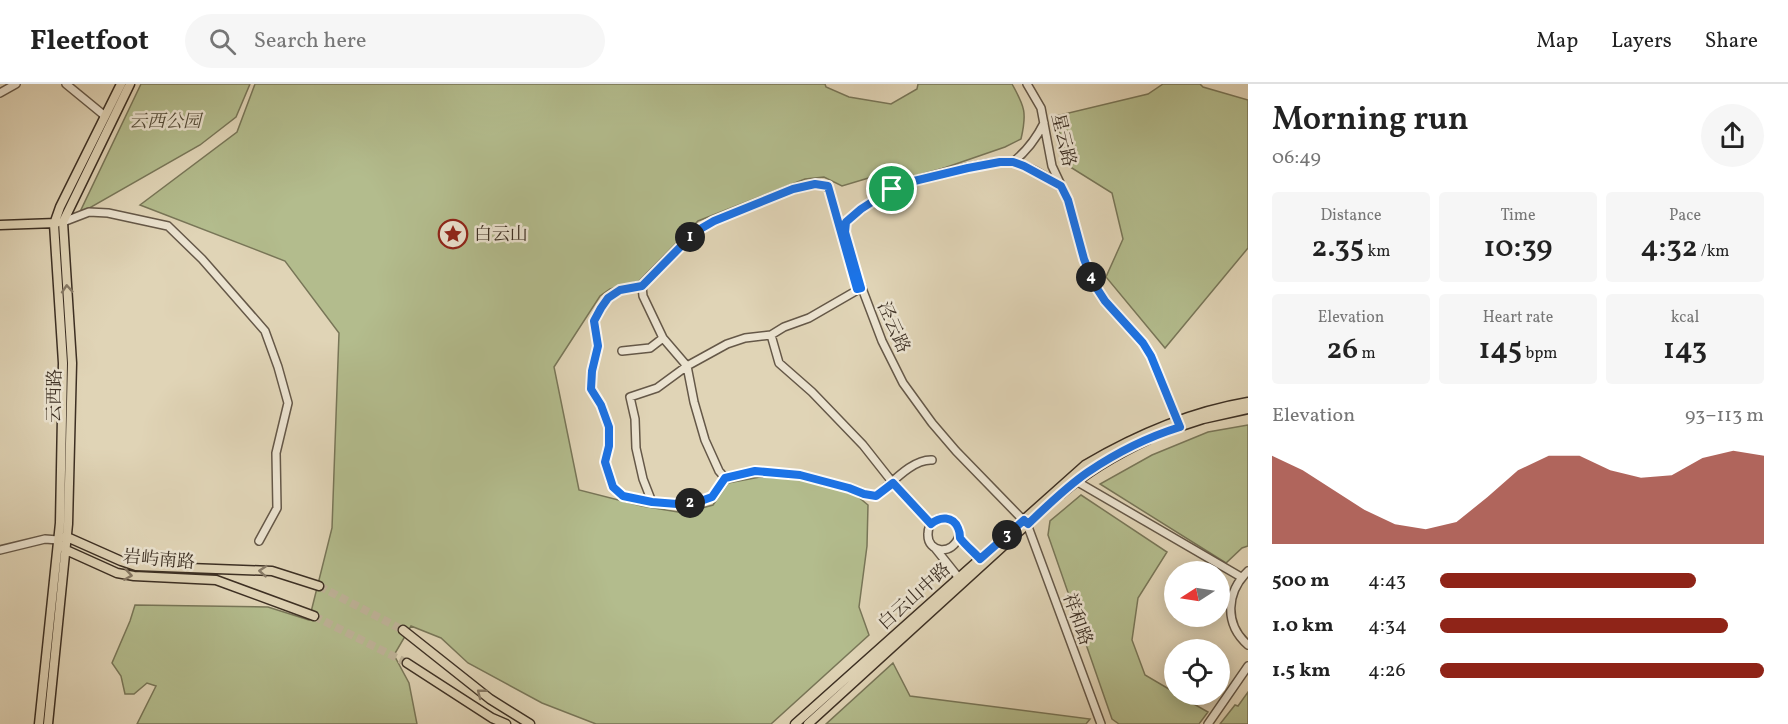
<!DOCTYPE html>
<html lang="en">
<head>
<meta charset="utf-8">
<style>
  body { margin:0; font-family:Vollkorn,"Noto Serif SC",serif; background:#f6f6f6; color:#222; height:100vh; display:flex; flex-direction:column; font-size:22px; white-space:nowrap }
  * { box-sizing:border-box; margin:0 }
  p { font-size:20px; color:#767676 }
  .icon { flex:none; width:33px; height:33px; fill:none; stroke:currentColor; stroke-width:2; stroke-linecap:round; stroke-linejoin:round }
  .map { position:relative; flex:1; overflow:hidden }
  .side { display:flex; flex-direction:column; background:#fff; width:540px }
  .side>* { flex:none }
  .needle { width:39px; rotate:258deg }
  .fabs { position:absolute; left:1164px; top:477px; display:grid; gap:12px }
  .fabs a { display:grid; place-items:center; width:66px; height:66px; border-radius:50%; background:#fff; box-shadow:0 3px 15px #0003; font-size:30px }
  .pin { position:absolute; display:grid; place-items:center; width:51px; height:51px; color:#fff; margin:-26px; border:3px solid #fff; border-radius:50%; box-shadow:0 2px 6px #0007 }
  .km { position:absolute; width:30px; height:30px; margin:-15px; border-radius:50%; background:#222; color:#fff; font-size:16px; line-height:30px; text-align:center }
  .round { display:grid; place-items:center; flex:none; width:63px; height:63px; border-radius:32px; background:#f6f6f6 }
  .head { display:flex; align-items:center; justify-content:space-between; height:102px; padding:0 24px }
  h1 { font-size:33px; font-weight:600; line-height:45px }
  .figures { display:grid; grid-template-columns:repeat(3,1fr); gap:9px; height:102px; padding:6px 24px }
  .figures div { display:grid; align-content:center; border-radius:6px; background:#f6f6f6; text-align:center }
  .figures b { font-size:30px; font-weight:600 }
  .figures small { font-size:16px; font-weight:400 }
  .figures p { font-size:16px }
  .chart { height:168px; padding:12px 24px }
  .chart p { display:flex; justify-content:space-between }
  .chart svg { width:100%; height:108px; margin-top:6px; fill:#8f2418; opacity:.7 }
  ul { padding:0 24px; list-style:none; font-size:20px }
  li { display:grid; grid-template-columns:96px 72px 1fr; align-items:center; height:45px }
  li i { height:15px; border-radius:8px; background:#8f2418 }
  header { display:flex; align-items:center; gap:36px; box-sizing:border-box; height:84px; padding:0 30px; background:#fff; border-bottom:2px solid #e0e0e0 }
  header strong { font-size:28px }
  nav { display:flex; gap:33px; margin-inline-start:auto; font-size:21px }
  .search { width:420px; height:54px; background:#f6f6f6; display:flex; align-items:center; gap:15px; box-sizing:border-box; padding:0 21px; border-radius:33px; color:#767676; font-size:22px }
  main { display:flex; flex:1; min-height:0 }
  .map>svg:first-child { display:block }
</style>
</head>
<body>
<header>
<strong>Fleetfoot</strong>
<div class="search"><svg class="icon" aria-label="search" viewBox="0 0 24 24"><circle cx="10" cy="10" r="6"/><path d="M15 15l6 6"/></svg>Search here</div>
<nav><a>Map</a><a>Layers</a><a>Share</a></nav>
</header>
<main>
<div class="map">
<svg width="1248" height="640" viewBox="0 0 1248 640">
  <rect width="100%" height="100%" fill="#e0d4b6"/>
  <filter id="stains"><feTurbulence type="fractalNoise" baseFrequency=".00333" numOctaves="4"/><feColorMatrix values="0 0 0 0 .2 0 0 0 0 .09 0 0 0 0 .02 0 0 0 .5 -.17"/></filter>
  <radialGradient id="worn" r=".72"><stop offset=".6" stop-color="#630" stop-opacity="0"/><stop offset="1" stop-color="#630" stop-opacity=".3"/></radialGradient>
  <path fill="#b3bc8d" stroke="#787658" stroke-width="1.5" d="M141 0H250L236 33 200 61 79 130Z
    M255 0H825L826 3 849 13 891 20 917 5 918 0H1012C1025 23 1027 29 1021 55L1005 63 889 103 882 90 842 102 824 93 805 95 698 137 639 197 610 205 600 212 554 283 579 406 642 422 684 429 713 421 728 399 760 393 797 395 828 401 857 412 868 421 867 462 859 523 869 551 771 640H596L542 619 468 579 441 554 411 542 394 571 409 599 417 640H137L156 602 147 599 134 610H125L121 592 112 579 130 537 135 521 268 523 309 536 332 444 339 249 285 177 140 121 237 48Z
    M1163 0H1200L1203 3 1248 16V164L1165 264 1106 193 1123 155 1112 109 1067 81 1056 32 1148 10Z
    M1248 341V462L1242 464 1226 479 1100 400 1152 371 1208 348Z
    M1081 411 1167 468 1138 514 1132 556 1145 591 1174 608V610L1178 611 1208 628 1199 640H1119L1112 635 1048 451 1050 437Z
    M893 579 910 612 1090 635 1086 640H826Z
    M1248 608V640H1220L1235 621 1238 622Z"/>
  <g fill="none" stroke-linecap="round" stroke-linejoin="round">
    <path stroke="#bfb399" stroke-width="8" stroke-dasharray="8 4" stroke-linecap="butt" d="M319 502 403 546
      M314 532 407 579"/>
    <g stroke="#655848" stroke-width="10">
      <path id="minor" d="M66 0 105 32
        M1027 0 1041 24 1052 82 1068 116 1084 175 1094 200 1105 217 1143 259 1151 272 1179 340
        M0 9 16 0
        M1013 78C1027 67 1036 55 1044 39
        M63 138 89 128 108 129 168 142 202 175 265 247 278 283 288 319 276 369 277 424 259 457
        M847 154 845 148 846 138C860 126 875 114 891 106 909 95 991 76 1011 78 1029 81 1046 93 1061 102
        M860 199 882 257 903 299 932 339 956 367 1027 440 1101 640
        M642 202 643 212 663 254 687 282 694 318 705 356 719 387 725 394
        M857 205 828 102 815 100 793 105 714 137 695 148 651 191 642 202 620 206 608 215 601 224 594 237 598 262 592 287 591 305 601 321 609 343V362L605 378 613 403 623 412 652 418 677 420 698 418 712 413 725 394 755 388 800 391 849 404 864 410 876 412C892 399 912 375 932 376
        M771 251 779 279 812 308 863 361 893 399 931 440
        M622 267 650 264 663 254
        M1076 397 1241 493
        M652 418 643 395 636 364 635 335 630 313 657 304 687 282 727 260 745 254 771 251 784 243 809 234 861 204
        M959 452C953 472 927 469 928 450 928 445 930 440 934 437 943 431 955 435 958 444 959 447 959 451 960 453 964 461 974 468 980 475
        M935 464 959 494
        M0 466 45 455 58 456
        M1248 487C1226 508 1224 540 1248 561
        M1208 640 1248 582"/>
    </g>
    <g stroke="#3c2f23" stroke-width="11">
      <path id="major" d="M0 141 56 139
        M1160 349 1203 335 1248 325
        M1061 410C1088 387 1117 370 1149 355
        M64 454 67 453 121 477 136 482 272 487 319 502
        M62 462 66 466 117 489 134 492 216 496 314 532
        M403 546 490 615 530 640
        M407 579 492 634 506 640
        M39 640 60 439 63 279 54 140 60 123 121 0
        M48 640 68 440 72 279 63 138 130 0
        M795 640 1085 381C1136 351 1189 328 1248 318
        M808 640 1034 434"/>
    </g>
    <use href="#minor" stroke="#ebe3d0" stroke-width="7"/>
    <use href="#major" stroke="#e0d4b6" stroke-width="8"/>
  </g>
  <defs><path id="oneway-chevron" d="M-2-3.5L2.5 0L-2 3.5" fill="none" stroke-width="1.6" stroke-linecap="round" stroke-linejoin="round" transform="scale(1.5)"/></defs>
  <g stroke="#867965">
    <use href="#oneway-chevron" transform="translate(67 205) rotate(-94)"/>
    <use href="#oneway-chevron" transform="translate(263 487) rotate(-176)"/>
    <use href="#oneway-chevron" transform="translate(128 491) rotate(9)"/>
    <use href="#oneway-chevron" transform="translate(481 609) rotate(-142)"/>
  </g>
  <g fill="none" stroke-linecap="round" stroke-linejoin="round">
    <g stroke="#fff" stroke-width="12">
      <path id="route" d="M1000 78H1013L1024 82 1061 102 1068 116 1084 175 1094 200 1105 217 1143 259 1151 272 1180 343C1148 353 1116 369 1088 388 1066 403 1047 422 1028 440L1024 436 980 475C974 468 965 461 960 454 960 452 959 446 958 444 953 432 940 432 931 440L893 399 876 412 864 410 849 404 800 391 755 387 725 394 712 413 698 418 677 420 652 418 623 412 613 403 605 378 609 362V343L601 321 591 305 592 287 598 262 594 237 601 224 608 214 620 206 642 202 695 148 714 137 793 105 815 100 828 102 857 205 861 204 845 148 846 138 861 125 892 105 910 98 968 84Z"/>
    </g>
    <use href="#route" stroke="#1a73e8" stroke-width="8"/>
  </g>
  <defs>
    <g id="sight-ring" transform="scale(1.5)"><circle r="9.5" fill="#ebe3d0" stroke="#8f2418" stroke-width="1.5"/><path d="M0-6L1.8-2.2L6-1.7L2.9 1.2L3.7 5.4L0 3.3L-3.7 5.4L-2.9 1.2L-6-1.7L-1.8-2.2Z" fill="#8f2418"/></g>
  </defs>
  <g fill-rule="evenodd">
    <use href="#sight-ring" x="453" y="150"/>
  </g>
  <g text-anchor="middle" stroke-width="5" stroke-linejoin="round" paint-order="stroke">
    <g font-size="18" font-style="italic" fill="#544b38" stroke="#ebe3d0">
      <text x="165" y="43">云西公园</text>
    </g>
    <g font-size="18" fill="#3c2f23" stroke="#ebe3d0">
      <text transform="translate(1064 56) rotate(77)" y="6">星云路</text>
      <text transform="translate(894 243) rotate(66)" y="6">泾云路</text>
      <text transform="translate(54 312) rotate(-89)" y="6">云西路</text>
      <text transform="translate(159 475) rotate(5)" y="6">岩屿南路</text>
      <text transform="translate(914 512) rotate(-42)" y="6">白云山中路</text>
      <text transform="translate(1078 535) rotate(70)" y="6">祥和路</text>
    </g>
    <g font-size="18" fill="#3c2f23" stroke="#ebe3d0" text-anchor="start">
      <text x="474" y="156">白云山</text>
    </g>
  </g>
  <rect width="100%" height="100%" filter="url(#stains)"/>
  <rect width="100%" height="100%" fill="url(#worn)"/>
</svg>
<div class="fabs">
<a><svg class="needle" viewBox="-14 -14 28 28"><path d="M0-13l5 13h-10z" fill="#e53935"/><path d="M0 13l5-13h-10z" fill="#767676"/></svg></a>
<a><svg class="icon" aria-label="locate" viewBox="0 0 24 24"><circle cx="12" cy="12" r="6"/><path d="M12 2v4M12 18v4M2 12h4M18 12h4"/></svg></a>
</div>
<div class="pin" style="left:892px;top:105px;background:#1e9e55"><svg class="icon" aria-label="arrive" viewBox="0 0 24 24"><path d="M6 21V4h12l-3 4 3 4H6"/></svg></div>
<b class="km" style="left:690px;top:153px">1</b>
<b class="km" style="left:690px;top:419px">2</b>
<b class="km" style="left:1007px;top:451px">3</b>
<b class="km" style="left:1091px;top:193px">4</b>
</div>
<section class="side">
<div class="head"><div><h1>Morning run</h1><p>06:49</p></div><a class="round"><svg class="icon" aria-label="share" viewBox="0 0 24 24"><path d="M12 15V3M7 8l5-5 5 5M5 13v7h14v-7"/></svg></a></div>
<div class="figures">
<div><p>Distance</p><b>2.35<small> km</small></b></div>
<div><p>Time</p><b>10:39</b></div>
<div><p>Pace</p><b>4:32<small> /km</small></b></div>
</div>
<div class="figures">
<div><p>Elevation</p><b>26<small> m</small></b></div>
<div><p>Heart rate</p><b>145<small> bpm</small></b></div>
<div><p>kcal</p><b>143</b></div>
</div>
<div class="chart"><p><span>Elevation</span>93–113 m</p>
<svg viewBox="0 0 160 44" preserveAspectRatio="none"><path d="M0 44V8L10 14L20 22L30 30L40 36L50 38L60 35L70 25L80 14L90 8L100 8L110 14L120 17L130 16L140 9L150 6L160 8V44z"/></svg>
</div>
<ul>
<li><b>500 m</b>4:43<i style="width:79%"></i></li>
<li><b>1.0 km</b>4:34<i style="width:89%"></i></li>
<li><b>1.5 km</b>4:26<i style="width:100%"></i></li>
</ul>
</section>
</main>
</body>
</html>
